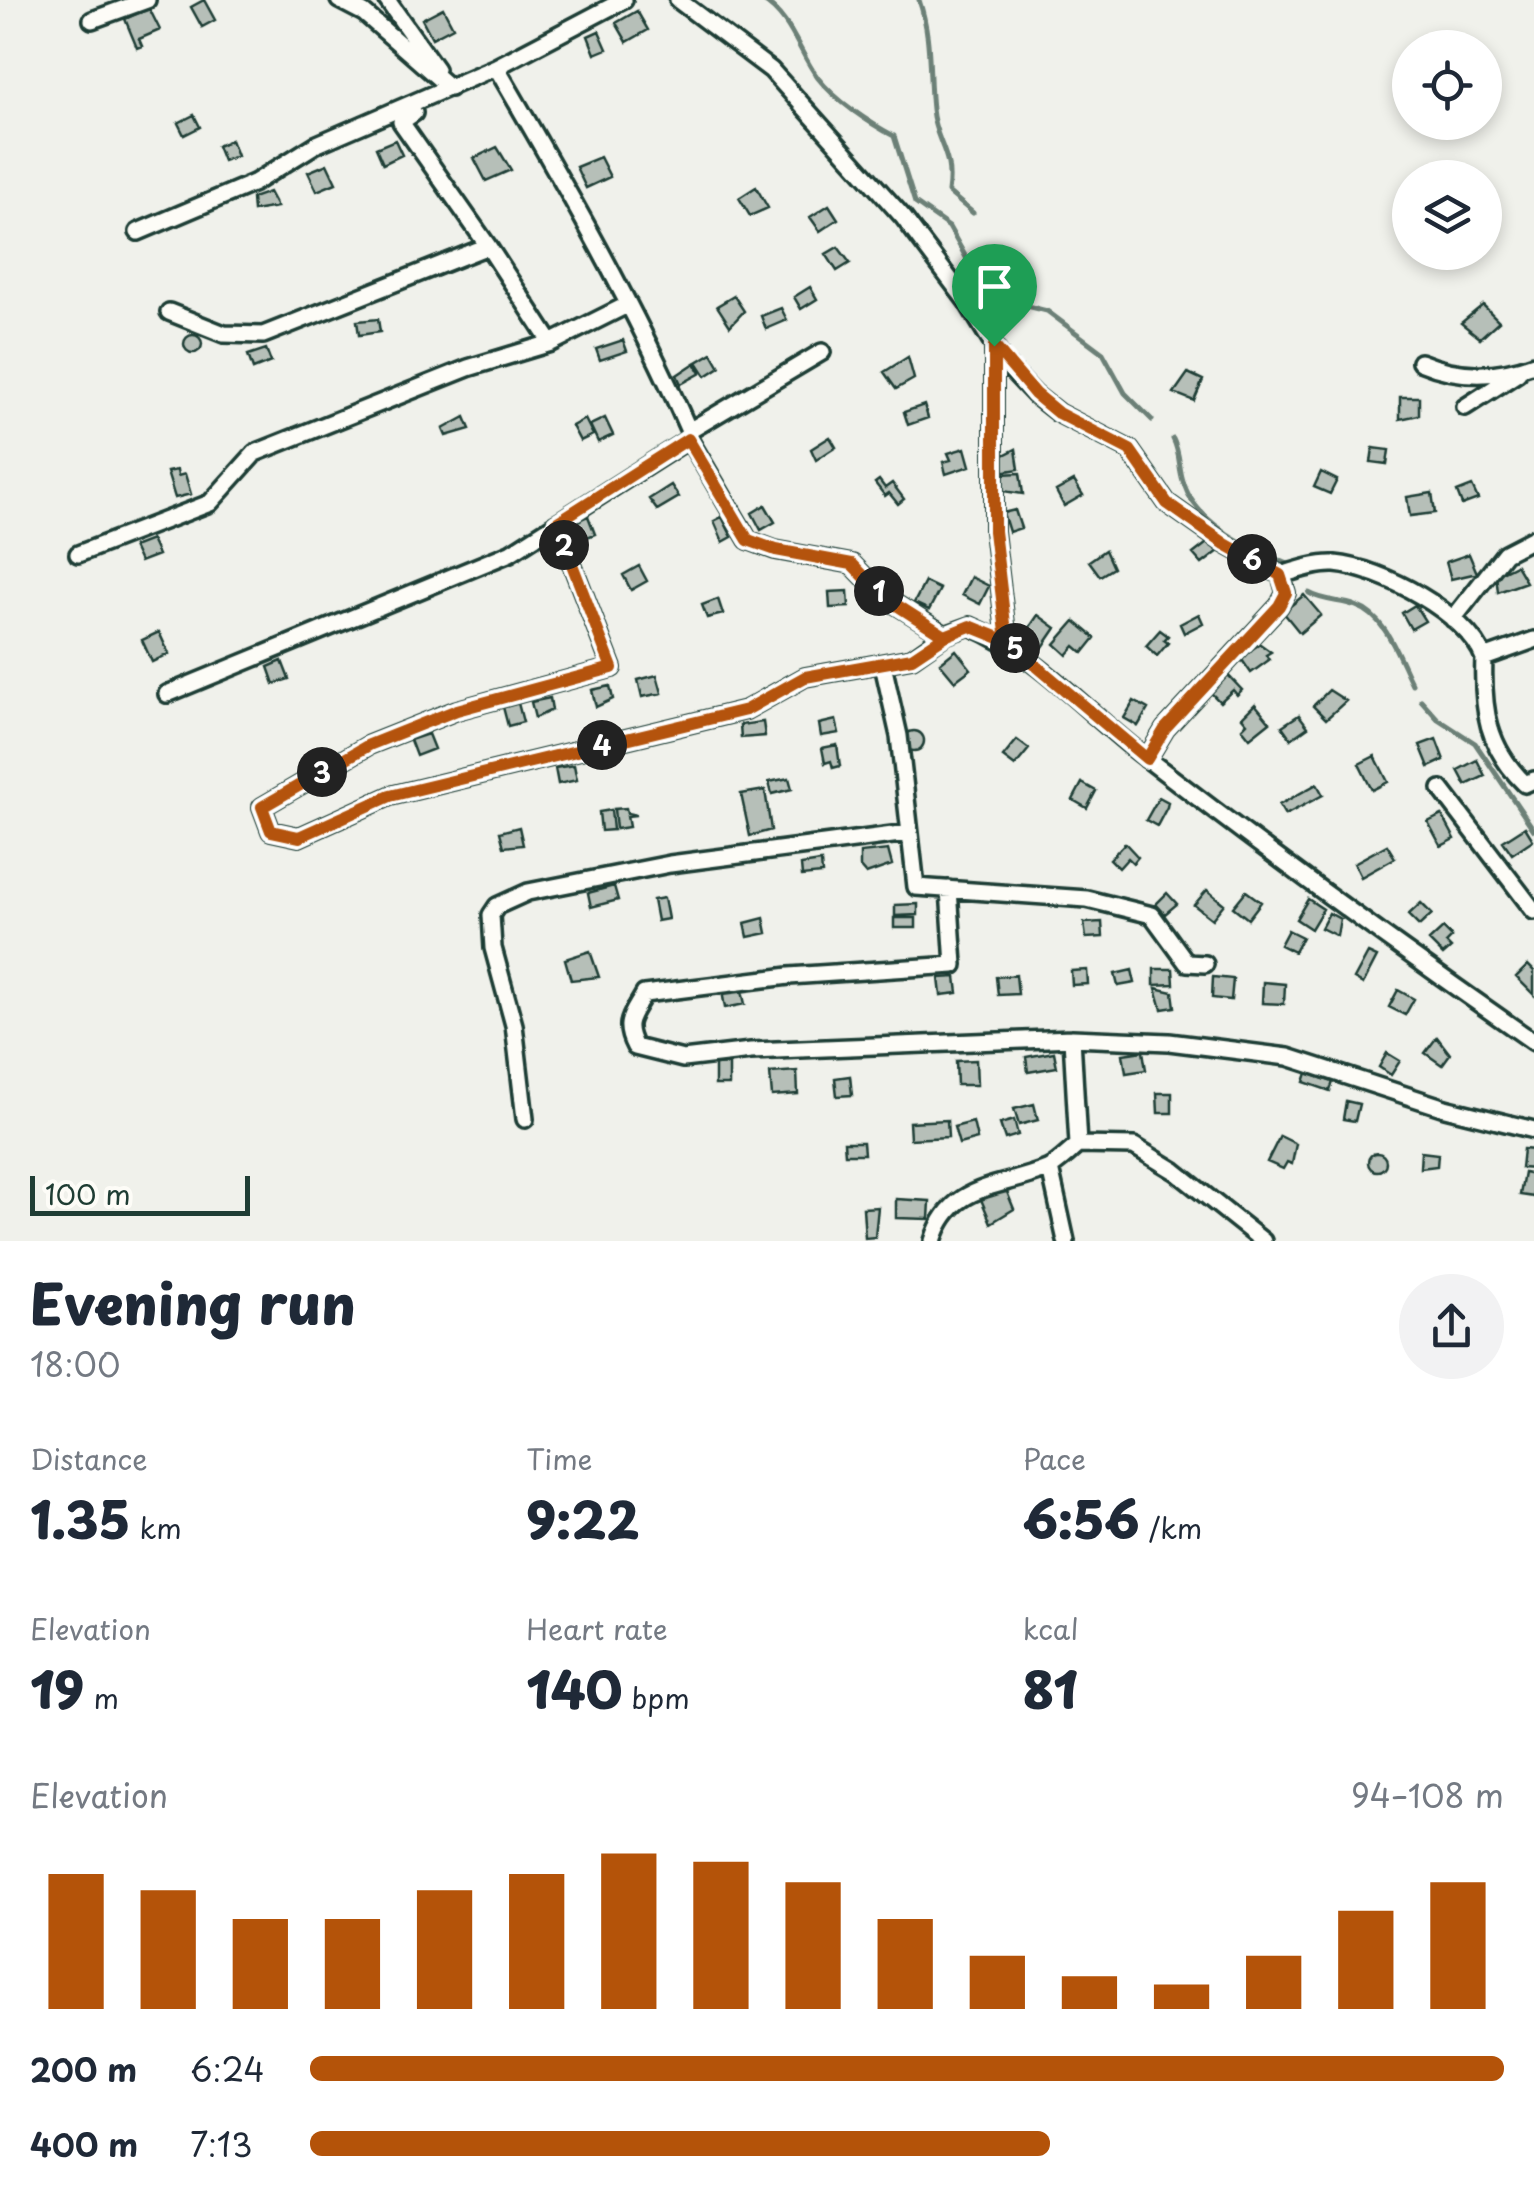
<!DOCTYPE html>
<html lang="en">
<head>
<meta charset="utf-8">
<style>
  body { margin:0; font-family:"Playpen Sans",sans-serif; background:#f2f2f3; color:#1f2937; height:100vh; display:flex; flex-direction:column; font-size:38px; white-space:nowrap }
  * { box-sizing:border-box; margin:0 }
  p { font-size:32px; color:#747a83 }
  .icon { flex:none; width:55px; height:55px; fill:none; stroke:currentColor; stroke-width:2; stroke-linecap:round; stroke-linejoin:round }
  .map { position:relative; height:1241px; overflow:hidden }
  .panel { display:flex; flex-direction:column; background:#fff; flex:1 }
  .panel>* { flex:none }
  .buttons { position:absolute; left:1392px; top:30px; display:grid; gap:20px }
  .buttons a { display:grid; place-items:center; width:110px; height:110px; border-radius:50%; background:#fff; box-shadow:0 5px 15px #0003; font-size:50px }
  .scale { position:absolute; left:30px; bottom:25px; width:220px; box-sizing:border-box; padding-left:10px; border:5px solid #1f3d34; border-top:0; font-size:28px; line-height:35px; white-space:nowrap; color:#1f3d34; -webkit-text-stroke:8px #fdfcf7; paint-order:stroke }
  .pin { position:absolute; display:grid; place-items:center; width:85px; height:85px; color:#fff; margin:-102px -42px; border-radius:50% 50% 50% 0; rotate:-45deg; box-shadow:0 0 10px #0007 }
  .pin .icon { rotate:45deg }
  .km { position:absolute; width:50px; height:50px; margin:-25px; border-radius:50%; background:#222; color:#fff; font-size:28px; line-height:50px; text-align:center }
  .round { display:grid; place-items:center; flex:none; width:105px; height:105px; border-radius:52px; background:#f2f2f3 }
  .summary { display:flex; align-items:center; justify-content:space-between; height:170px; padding:0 30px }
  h1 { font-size:55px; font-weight:800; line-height:75px }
  .metrics { display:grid; grid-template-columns:repeat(3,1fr); gap:15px; height:170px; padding:10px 30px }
  .metrics div { display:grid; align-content:center }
  .metrics b { font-size:50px; font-weight:800 }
  .metrics small { font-size:28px; font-weight:400 }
  .metrics p { font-size:28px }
  .chart { height:280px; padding:20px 30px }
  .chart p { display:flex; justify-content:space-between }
  .chart svg { width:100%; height:180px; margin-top:10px; stroke:#b45309; stroke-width:6 }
  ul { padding:0 30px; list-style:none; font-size:32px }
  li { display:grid; grid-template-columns:160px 120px 1fr; align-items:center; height:75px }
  li i { height:25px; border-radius:12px; background:#b45309 }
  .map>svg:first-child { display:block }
</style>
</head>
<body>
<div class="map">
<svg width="1534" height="1241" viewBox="0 0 1534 1241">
  <rect width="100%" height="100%" fill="#f0f1eb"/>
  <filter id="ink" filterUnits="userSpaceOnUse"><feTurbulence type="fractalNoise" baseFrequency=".01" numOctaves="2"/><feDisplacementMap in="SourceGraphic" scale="20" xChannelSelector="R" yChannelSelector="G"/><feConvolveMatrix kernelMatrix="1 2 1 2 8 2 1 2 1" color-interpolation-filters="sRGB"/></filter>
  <g filter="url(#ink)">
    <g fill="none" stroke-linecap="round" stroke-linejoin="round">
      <path stroke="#6c8077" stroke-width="5" d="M762 0C791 17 799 53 818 78 835 100 869 123 894 136L915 203 949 227 977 277 1007 301 1047 311 1103 353 1125 393 1152 420
        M919 0C932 37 928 71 932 109 935 144 954 152 948 192L973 213
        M1173 439C1181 455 1178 468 1184 484 1197 525 1252 549 1288 564
        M1309 593C1325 602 1340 600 1356 606 1387 617 1398 657 1412 684
        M1421 700 1438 719 1475 743 1534 830"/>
    </g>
    <path fill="#b6bfb8" stroke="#1f3d34" stroke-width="2.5" d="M204 0 215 20 202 27 191 7Z
      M149 8 160 30 139 39 142 46 137 48 125 19Z
      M443 8 453 27 432 38 422 19Z
      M637 11 648 30 627 42 616 23Z
      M599 31 607 49 595 54 588 36Z
      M194 115 200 127 184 135 178 123Z
      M231 140 237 156 223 161 217 146Z
      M395 140 402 155 383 164 376 148Z
      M497 147 511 170 486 181 474 158Z
      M600 157 610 177 586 188 576 167Z
      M327 164 336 183 317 191 308 172Z
      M756 187 768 208 750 216 739 198Z
      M269 192 277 207 253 211 252 198Z
      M829 205 838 219 820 231 810 217Z
      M838 247 850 263 837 271 826 254Z
      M810 287 817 299 801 309 794 297Z
      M734 296 744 311 730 326 717 306Z
      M1483 305 1499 321 1480 338 1461 323Z
      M781 308 787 320 766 329 761 316Z
      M378 319 380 332 359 335 357 321Z
      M184 344a9 9 0 1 1 18 0a9 9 0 1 1-18 0Z
      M623 340 627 351 600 360 596 349Z
      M266 349 271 362 253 369 248 355Z
      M712 353 720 367 706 376 697 362Z
      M908 357 914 379 896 389 884 372Z
      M695 363 701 373 681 384 677 375Z
      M1188 373 1203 380 1194 401 1174 393Z
      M1400 397H1419V415L1400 419Z
      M924 405 928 418 908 425 904 412Z
      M465 417 470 429 446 436 443 429Z
      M605 418 613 435 598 442 590 425Z
      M585 419 593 435 580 441 572 426Z
      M830 437 836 447 816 460 811 449Z
      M965 448 970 466 946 474 943 462 951 460 948 453Z
      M1373 448 1389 450 1387 464 1371 462Z
      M1016 449 1019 469 1000 472 998 458Z
      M177 470 178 476 185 474 191 494 175 498 167 472Z
      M1321 472 1337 480 1330 494 1314 487Z
      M1020 473 1023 494 1003 491 1001 474Z
      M879 480 885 488 892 483 904 499 898 504 889 493 885 496 875 483Z
      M1074 481 1083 495 1064 506 1056 491Z
      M671 485 679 497 657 510 649 499Z
      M1472 486 1478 499 1462 505 1457 492Z
      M1432 493 1435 513 1410 516 1407 497Z
      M765 505 775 522 761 530 752 513Z
      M1015 510 1021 528 1009 532 1003 513Z
      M588 516 595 534 577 541 570 523Z
      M722 517 732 537 723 542 714 521Z
      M151 540 158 555 140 562 133 547Z
      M1211 540 1219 551 1202 564 1193 554Z
      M1105 550 1113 568 1100 576 1089 561Z
      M1469 554 1477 573 1451 579 1446 562Z
      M1516 565 1526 582 1498 592 1496 575Z
      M639 566 647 581 631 590 623 575Z
      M971 577 989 586 980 604 962 595Z
      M925 582 940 589 929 610 914 603Z
      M848 591 849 607 830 608 829 592Z
      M1304 595 1321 615 1300 633 1283 612Z
      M718 599 723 614 707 618 702 605Z
      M1415 605 1425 621 1411 629 1402 613Z
      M1199 614 1203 623 1184 633 1180 624Z
      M1038 615 1056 628 1041 650 1023 637Z
      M1075 621 1095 638 1083 653 1075 646 1067 655 1055 644Z
      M1160 630 1168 636 1164 640 1168 643 1157 656 1146 646Z
      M159 632 169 654 152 662 142 640Z
      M1260 644 1271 652 1266 655 1269 660 1251 673 1240 657Z
      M956 650 971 669 955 681 940 663Z
      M282 661 289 679 274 684 268 667Z
      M1226 673 1242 690 1237 695 1233 690 1220 702 1208 690Z
      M657 675 662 693 642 697 638 680Z
      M610 686 613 699 596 707 592 690Z
      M1329 690 1346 701 1326 719 1313 706Z
      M550 698 552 710 535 718 531 702Z
      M1134 701 1148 709 1138 726 1124 718Z
      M518 703 523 722 508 726 503 707Z
      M1255 704 1270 722 1250 738 1242 728 1247 723 1242 717Z
      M1299 715 1308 727 1291 739 1282 726Z
      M836 720 839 733 821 736 819 724Z
      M763 722 765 736 741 738 740 725Z
      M904 741a10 10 0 1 1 20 0a10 10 0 1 1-20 0Z
      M428 734 434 749 416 756 410 740Z
      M1436 739 1444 760 1429 767 1420 745Z
      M1017 740 1029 749 1015 766 1003 757Z
      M837 745 840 766 833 768 831 761 825 763 822 748Z
      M1375 756 1388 782 1372 790 1359 764Z
      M1477 760 1485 776 1466 785 1458 770Z
      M574 765 577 780 558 784 555 768Z
      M789 778 792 789 772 794 769 782Z
      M1082 783 1096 791 1087 808 1073 800Z
      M1317 784 1323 795 1285 815 1279 805Z
      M765 790 771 830 750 836 741 794Z
      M1159 797 1168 802 1167 807 1157 826 1146 820Z
      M626 808 627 813 636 815 627 816 629 827 616 829 614 809Z
      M611 810 613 830 601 831 599 812Z
      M1442 815 1455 839 1441 846 1428 822Z
      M519 827 523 845 504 847 500 832Z
      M1525 827 1533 840 1512 854 1503 841Z
      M1125 843 1138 857 1133 863 1128 858 1119 868 1110 859Z
      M1387 845 1395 858 1361 877 1354 863Z
      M888 850 892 865 866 874 860 867V853Z
      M821 862 822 874 802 876 801 865Z
      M614 886 618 900 591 907 588 893Z
      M1207 890 1224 904 1212 919 1194 905Z
      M1246 891 1261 902 1248 919 1233 907Z
      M1167 893 1177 904 1165 914 1156 904Z
      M664 898 668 919 657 921 653 900Z
      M1308 899 1323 909 1311 929 1296 919Z
      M1421 903 1432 914 1419 926 1408 915Z
      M918 904V915L895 916V905Z
      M1329 913 1340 919 1337 936 1321 928Z
      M764 918 767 933 748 937 745 923Z
      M894 918H916V928H894Z
      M1102 922 1103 937 1086 938 1084 923Z
      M1443 928 1452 937 1446 943 1451 948 1443 955 1429 941Z
      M1288 930 1302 937 1294 952 1280 945Z
      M590 951 599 977 571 980 565 959Z
      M1368 953 1377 957 1363 984 1354 979Z
      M1528 965 1534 971V995L1516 977Z
      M1154 969H1173L1174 984 1154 985Z
      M1087 970 1088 984 1072 985 1071 971Z
      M1132 970 1135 983 1118 986 1115 974Z
      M1016 975 1018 994 998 995 996 977Z
      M956 977 958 993 941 995 939 978Z
      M1213 977 1233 979 1231 1000 1212 998Z
      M1263 982 1285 984 1284 1004 1262 1003Z
      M741 987 745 1004 725 1008 722 991Z
      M1156 988 1173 992 1175 1007 1162 1009Z
      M1398 990 1414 999 1405 1015 1389 1007Z
      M1437 1037 1450 1054 1442 1065 1425 1053Z
      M1143 1051 1146 1070 1126 1073 1123 1054Z
      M1054 1052 1057 1067 1028 1072 1026 1057Z
      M1387 1053 1400 1061 1391 1075 1379 1067Z
      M976 1060 977 1085H957L956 1061Z
      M729 1064V1085H715V1065Z
      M797 1071 798 1094 772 1096 770 1073Z
      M1307 1073 1333 1082 1330 1091 1304 1082Z
      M850 1076 852 1095 837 1096 835 1078Z
      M1157 1093H1172V1113H1158Z
      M1346 1101 1359 1104 1355 1121 1343 1119Z
      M1034 1104 1038 1120 1019 1125 1014 1109Z
      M947 1120 948 1137 910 1139 909 1122Z
      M1014 1120 1018 1135 1005 1139 1000 1124Z
      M973 1122 977 1139 959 1144 954 1127Z
      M1280 1136 1296 1144 1292 1164 1287 1162 1283 1169 1267 1162Z
      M844 1142H863L864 1154H845Z
      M1523 1149 1534 1150V1169L1521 1168Z
      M1421 1152 1438 1154 1437 1166 1420 1168Z
      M1368 1162a9 9 0 1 1 18 0a9 9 0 1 1-18 0Z
      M1524 1173 1534 1175V1197L1520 1195Z
      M1005 1187 1014 1209 991 1223 980 1197Z
      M896 1199 930 1201 929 1219 896 1218Z
      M878 1207 875 1237 865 1238 863 1208Z"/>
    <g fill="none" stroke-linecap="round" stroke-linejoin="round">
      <g stroke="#1f3d34" stroke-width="22">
        <path id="minor" d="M339 0 364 13 450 88
          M387 0 436 69
          M678 0 771 70 903 217 967 302 1003 361 1035 395 1058 413 1130 450 1167 503 1225 544 1281 575C1297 570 1318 563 1335 564 1381 568 1467 613 1484 658 1482 709 1487 747 1525 784L1534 780
          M92 20 147 0
          M496 67 624 0
          M414 113 401 122 488 246
          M138 232 254 183 315 145 496 67C566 187 634 305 689 431V439L748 540 775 550 852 564 884 597 945 635 970 626C1037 654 1088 714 1146 758 1273 856 1402 950 1534 1042
          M169 312 224 334 263 335 488 246 551 343
          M994 346V531L1007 641
          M1420 362C1458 378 1496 378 1534 364
          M1465 407 1518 373
          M689 431 822 352
          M556 523 612 668 457 710 369 745 262 807 271 831 299 837 390 796 746 710 805 677 912 658 945 635
          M78 554 210 503 255 453 468 368 551 343 627 305
          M1453 619 1505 553 1534 538
          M1484 658 1534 640
          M883 665 899 736 916 887 1087 899 1152 915 1187 963 1205 964
          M167 694 510 553 689 439
          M1147 759 1165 729 1279 606 1286 593 1281 575
          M1441 789 1534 911
          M949 889 954 965 789 976 644 994C632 1016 622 1022 635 1047L683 1059 751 1051 1072 1038 1169 1042 1288 1057 1445 1108 1534 1130
          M1072 1038 1078 1145 1134 1146 1175 1171 1263 1241
          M525 1119 514 1025 493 948 491 915 497 906 528 892 670 864 908 833
          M1050 1168 1066 1241
          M933 1241C951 1182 999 1189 1047 1169 1058 1164 1068 1153 1078 1145"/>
      </g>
      <use href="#minor" stroke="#fdfcf7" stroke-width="15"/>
    </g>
  </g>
  <g fill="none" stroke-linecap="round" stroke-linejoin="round" filter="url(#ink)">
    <g stroke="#fff" stroke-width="20">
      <path id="route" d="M994 346V531L1007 641 970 626 945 636 884 597 852 564 776 550 748 540 688 439 556 523 612 668 457 710 369 745 262 807 271 831 299 837 390 796 746 710 805 677 912 658 945 636 970 626 1007 641 1147 759 1165 729 1279 606 1286 593 1280 575 1225 544 1167 503 1130 450 1058 413 1035 394 994 346"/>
    </g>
    <use href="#route" stroke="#b45309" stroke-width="12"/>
  </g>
</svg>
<div class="buttons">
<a><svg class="icon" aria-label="locate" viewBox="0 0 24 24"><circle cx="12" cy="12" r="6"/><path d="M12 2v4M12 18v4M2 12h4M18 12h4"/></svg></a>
<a><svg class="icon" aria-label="layers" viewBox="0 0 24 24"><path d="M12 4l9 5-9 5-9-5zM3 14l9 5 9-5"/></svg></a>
</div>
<div class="scale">100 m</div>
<div class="pin" style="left:994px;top:346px;background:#1e9e55"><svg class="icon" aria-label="arrive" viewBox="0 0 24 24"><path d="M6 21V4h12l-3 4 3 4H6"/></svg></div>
<b class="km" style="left:879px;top:591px">1</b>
<b class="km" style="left:564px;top:545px">2</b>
<b class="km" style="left:322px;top:772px">3</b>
<b class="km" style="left:602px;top:745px">4</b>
<b class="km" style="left:1015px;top:648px">5</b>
<b class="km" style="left:1252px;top:559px">6</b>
</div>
<section class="panel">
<div class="summary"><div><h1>Evening run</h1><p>18:00</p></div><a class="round"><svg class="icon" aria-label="share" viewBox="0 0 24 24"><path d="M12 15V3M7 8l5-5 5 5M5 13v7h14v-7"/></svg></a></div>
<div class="metrics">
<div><p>Distance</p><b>1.35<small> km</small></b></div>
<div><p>Time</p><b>9:22</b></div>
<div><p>Pace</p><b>6:56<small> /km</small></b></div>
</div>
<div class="metrics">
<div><p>Elevation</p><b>19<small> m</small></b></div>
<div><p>Heart rate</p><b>140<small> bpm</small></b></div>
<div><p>kcal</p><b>81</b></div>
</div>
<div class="chart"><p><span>Elevation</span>94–108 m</p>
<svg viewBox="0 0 160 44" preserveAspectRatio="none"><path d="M5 44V11M15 44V15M25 44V22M35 44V22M45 44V15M55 44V11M65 44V6M75 44V8M85 44V13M95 44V22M105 44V31M115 44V36M125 44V38M135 44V31M145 44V20M155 44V13"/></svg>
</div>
<ul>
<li><b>200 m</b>6:24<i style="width:100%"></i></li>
<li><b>400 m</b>7:13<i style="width:62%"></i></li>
</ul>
</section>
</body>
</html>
